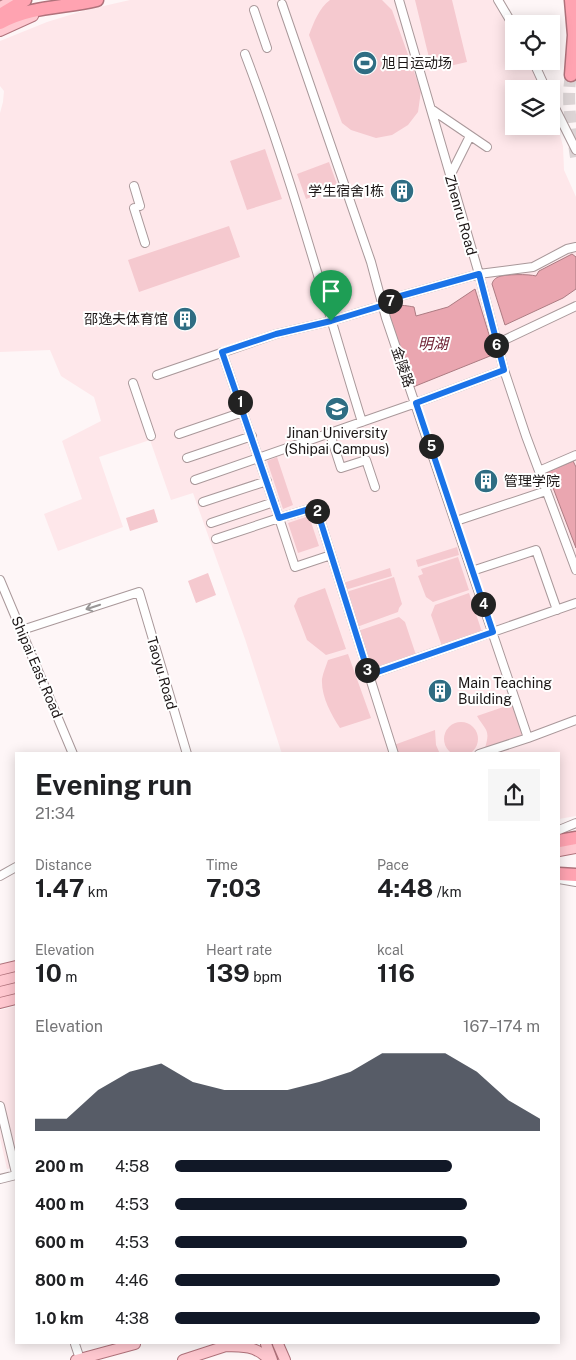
<!DOCTYPE html>
<html lang="en">
<head>
<meta charset="utf-8">
<style>
  body { margin:0; font-family:"Public Sans","Noto Sans SC",sans-serif; background:#f6f6f6; color:#202124; height:100vh; display:flex; flex-direction:column; font-size:19px; white-space:nowrap }
  * { box-sizing:border-box; margin:0 }
  p { font-size:16px; color:#757577 }
  .icon { flex:none; width:28px; height:28px; fill:none; stroke:currentColor; stroke-width:2; stroke-linecap:round; stroke-linejoin:round }
  .map { position:relative; flex:1; overflow:hidden }
  .sheet { position:absolute; left:15px; top:752px; width:545px; height:592px; display:flex; flex-direction:column; background:#fff; border-radius:0px; box-shadow:0 2px 12px #0003 }
  .sheet>* { flex:none }
  .tools { position:absolute; left:505px; top:15px; display:grid; gap:10px }
  .tools a { display:grid; place-items:center; width:55px; height:55px; border-radius:0px; background:#fff; box-shadow:0 2px 12px #0003; font-size:25px }
  .pin { position:absolute; display:grid; place-items:center; width:42px; height:42px; color:#fff; margin:-51px -21px; border-radius:50% 50% 50% 0; rotate:-45deg; box-shadow:0 0 5px #0007 }
  .pin .icon { rotate:45deg }
  .km { position:absolute; width:25px; height:25px; margin:-12px; border-radius:50%; background:#222; color:#fff; font-size:14px; line-height:25px; text-align:center }
  .round { display:grid; place-items:center; flex:none; width:52px; height:52px; border-radius:0px; background:#f6f6f6 }
  .overview { display:flex; align-items:center; justify-content:space-between; height:85px; padding:0 20px }
  h1 { font-size:28px; font-weight:700; line-height:38px }
  .figures { display:grid; grid-template-columns:repeat(3,1fr); gap:8px; height:85px; padding:5px 20px }
  .figures div { display:grid; align-content:center }
  .figures b { font-size:25px; font-weight:700 }
  .figures small { font-size:14px; font-weight:400 }
  .figures p { font-size:14px }
  .chart { height:140px; padding:10px 20px }
  .chart p { display:flex; justify-content:space-between }
  .chart svg { width:100%; height:90px; margin-top:5px; fill:#111827; opacity:.7 }
  ul { padding:0 20px; list-style:none; font-size:16px }
  li { display:grid; grid-template-columns:80px 60px 1fr; align-items:center; height:38px }
  li i { height:12px; border-radius:6px; background:#111827 }
  .map>svg:first-child { display:block }
</style>
</head>
<body>
<div class="map">
<svg width="576" height="1360" viewBox="0 0 576 1360">
  <rect width="100%" height="100%" fill="#fef6f7"/>
  <path fill="#fee7ea" d="M130 0H504L516 24H514V61H535L548 89H514V126H551V103L563 146 564 170 576 197V816L559 819V754H282L245 639 193 493 171 500 150 440 99 457 123 527 58 551 44 514 82 499 62 441 101 421 94 397 61 376 50 350 0 352V113L3 102 4 91 0 86V41L47 22 86 10Z
    M16 1006V1167L7 1169 0 1138V1010Z"/>
  <path fill="#f5c9cf" d="M330 0H382L392 10 421 91 418 112 408 125 392 135 376 138 351 130 342 123 309 35C314 22 319 8 330 0Z
    M415 0H452L467 62 432 70Z
    M265 149 282 199 247 210 230 161Z
    M329 162 338 187 306 199 297 174Z
    M229 226 240 257 139 292 128 260Z
    M277 457 293 505 283 509 267 461Z
    M154 509 158 522 130 531 126 518Z
    M309 516 319 546 298 553 288 523Z
    M457 547 459 555 418 567 416 560Z
    M458 557 469 590 433 602 426 597 418 576 423 574 421 569Z
    M390 568 392 576 345 590 343 583Z
    M208 573 216 595 196 603 188 581Z
    M394 577 402 604 399 608 398 612 354 628 343 593Z
    M325 588 346 649 326 655 307 640 294 606 298 598Z
    M469 593 483 635 443 649 431 615 435 605Z
    M399 617 405 622 417 658 369 675 355 632Z
    M348 654 371 718 340 728C331 714 321 696 322 679 323 673 326 666 328 660Z
    M512 704 524 736 485 748C491 729 485 730 477 716Z
    M444 739a17 17 0 1 1 34 0a17 17 0 1 1-34 0Z
    M435 730 436 745 440 754H397L394 745Z"/>
  <path fill="#eaa6b0" stroke="#ac7b82" d="M572 254 576 257V289L563 298 505 325 492 284C493 281 494 279 498 277 505 274 529 274 536 276L539 271Z
    M475 289 495 354 413 387 389 314C396 303 402 305 414 307L416 316 448 307Z
    M573 461 576 467V548L547 472Z"/>
  <g fill="none" stroke-linecap="round" stroke-linejoin="round">
    <path stroke="#dcd4d5" stroke-width="12" stroke-dasharray="12 6" stroke-linecap="butt" d="M571 75C566 102 572 130 576 157"/>
    <g stroke="#a9989a" stroke-width="10">
      <path id="minor" d="M399 0 479 274 504 370 526 436 576 570
        M498 0 514 27
        M282 4 371 262 386 318 528 738 479 754
        M254 10 267 48
        M245 54C291 174 324 299 362 422
        M533 61 546 89
        M551 100 576 150
        M431 109 487 147
        M450 176 470 136
        M134 186 140 206
        M134 208 145 243
        M496 344 576 306
        M222 352 279 518 316 507 394 754
        M157 375 276 334 331 321 384 305 397 297 479 274 533 267 567 249 576 247
        M133 383 151 436
        M179 434 243 412
        M330 434 341 468 366 460 375 487
        M187 458 252 436
        M539 471 576 455
        M195 480 416 403 504 370
        M203 502 267 481
        M456 521 546 491
        M211 523 274 502
        M216 539 279 518 295 567 331 555
        M472 571 536 550 557 610
        M0 580 73 754
        M22 630 139 592 187 754
        M369 675 576 603
        M528 738 576 720
        M559 830 576 823
        M0 876 16 867
        M559 879 576 882
        M0 1106 16 1173
        M0 1179 16 1175
        M75 1344 80 1359"/>
    </g>
    <g stroke="#b0727b" stroke-width="12">
      <path id="major" d="M0 7 14 0
        M0 31 33 16
        M559 851 576 848
        M0 970 16 966
        M0 981 16 977
        M0 992 16 988
        M0 1003 16 999
        M266 1344 272 1360
        M278 1344 285 1360
        M225 1346C242 1346 257 1346 269 1360
        M76 1360 135 1344
        M183 1360 232 1344"/>
    </g>
    <g stroke="#b0727b" stroke-width="15">
      <path id="highway" d="M571 0 574 35 571 75
        M0 15 25 0
        M0 23C30 6 64 8 97 0
        M559 841 576 838
        M559 874 576 875"/>
    </g>
    <use href="#minor" stroke="#fff" stroke-width="8"/>
    <use href="#major" stroke="#ffc8d0" stroke-width="10"/>
    <use href="#highway" stroke="#ffa3b1" stroke-width="12"/>
  </g>
  <defs><path id="oneway-shaft" d="M-6 0H5M1.5-3L5.5 0L1.5 3" fill="none" stroke-width="1.6" stroke-linecap="round" stroke-linejoin="round" transform="scale(1.25)"/></defs>
  <use stroke="#999696" href="#oneway-shaft" transform="translate(93 607) rotate(162)"/>
  <g fill="none" stroke-linecap="round" stroke-linejoin="round">
    <g stroke="#fff" stroke-width="10">
      <path id="route" d="M479 274 504 370 416 403 493 632 369 675 316 507 279 518 222 352 276 334 331 321 384 305 397 297Z"/>
    </g>
    <use href="#route" stroke="#1a73e8" stroke-width="6"/>
  </g>
  <defs>
    <g id="stadium-disc" transform="scale(1.25)"><circle r="9.5" fill="#2f6d83" stroke="#fff"/><path d="M0-5a6.5 5 0 1 0 0 10a6.5 5 0 1 0 0-10ZM-3.5-1.8h7v3.6h-7Z" fill="#fff"/></g>
    <g id="building-disc" transform="scale(1.25)"><circle r="9.5" fill="#2f6d83" stroke="#fff"/><path d="M-4-6H4V6H1V3H-1V6H-4ZM-2.5-4.3h1.7v1.8h-1.7ZM.8-4.3h1.7v1.8H.8ZM-2.5-1h1.7V.8h-1.7ZM.8-1h1.7V.8H.8Z" fill="#fff"/></g>
    <g id="university-disc" transform="scale(1.25)"><circle r="9.5" fill="#2f6d83" stroke="#fff"/><path d="M0-5L7-2L0 1L-7-2ZM-4 1L0 2.5L4 1V4Q0 6-4 4Z" fill="#fff"/></g>
  </defs>
  <g fill-rule="evenodd">
    <use href="#stadium-disc" x="365" y="63"/>
    <use href="#building-disc" x="402" y="191"/>
    <use href="#building-disc" x="185" y="319"/>
    <use href="#university-disc" x="337" y="409"/>
    <use href="#building-disc" x="486" y="481"/>
    <use href="#building-disc" x="440" y="691"/>
  </g>
  <g text-anchor="middle" stroke-width="4" stroke-linejoin="round" paint-order="stroke">
    <g font-size="14" fill="#1c1616" stroke="#fff" text-anchor="start">
      <text x="382" y="68">旭日运动场</text>
      <text x="384" y="196" text-anchor="end">学生宿舍1栋</text>
      <text x="168" y="324" text-anchor="end">邵逸夫体育馆</text>
      <text x="337" y="438" text-anchor="middle">Jinan University<tspan x="337" dy="16">(Shipai Campus)</tspan></text>
      <text x="504" y="486">管理学院</text>
      <text x="458" y="688">Main Teaching<tspan x="458" dy="16">Building</tspan></text>
    </g>
    <g font-size="14" fill="#1c1616" stroke="#fff">
      <text transform="translate(461 215) rotate(74)" y="5">Zhenru Road</text>
      <text transform="translate(403 367) rotate(71)" y="5">金陵路</text>
      <text transform="translate(37 667) rotate(67)" y="5">Shipai East Road</text>
      <text transform="translate(162 673) rotate(74)" y="5">Taoyu Road</text>
    </g>
    <g font-size="15" font-style="italic" fill="#6e2033" stroke="#fff">
      <text x="433" y="349">明湖</text>
    </g>
  </g>
</svg>
<div class="tools">
<a><svg class="icon" aria-label="locate" viewBox="0 0 24 24"><circle cx="12" cy="12" r="6"/><path d="M12 2v4M12 18v4M2 12h4M18 12h4"/></svg></a>
<a><svg class="icon" aria-label="layers" viewBox="0 0 24 24"><path d="M12 4l9 5-9 5-9-5zM3 14l9 5 9-5"/></svg></a>
</div>
<div class="pin" style="left:331px;top:321px;background:#1e9e55"><svg class="icon" aria-label="arrive" viewBox="0 0 24 24"><path d="M6 21V4h12l-3 4 3 4H6"/></svg></div>
<b class="km" style="left:240px;top:402px">1</b>
<b class="km" style="left:317px;top:511px">2</b>
<b class="km" style="left:367px;top:670px">3</b>
<b class="km" style="left:483px;top:604px">4</b>
<b class="km" style="left:431px;top:446px">5</b>
<b class="km" style="left:496px;top:345px">6</b>
<b class="km" style="left:390px;top:301px">7</b>
<section class="sheet">
<div class="overview"><div><h1>Evening run</h1><p>21:34</p></div><a class="round"><svg class="icon" aria-label="share" viewBox="0 0 24 24"><path d="M12 15V3M7 8l5-5 5 5M5 13v7h14v-7"/></svg></a></div>
<div class="figures">
<div><p>Distance</p><b>1.47<small> km</small></b></div>
<div><p>Time</p><b>7:03</b></div>
<div><p>Pace</p><b>4:48<small> /km</small></b></div>
</div>
<div class="figures">
<div><p>Elevation</p><b>10<small> m</small></b></div>
<div><p>Heart rate</p><b>139<small> bpm</small></b></div>
<div><p>kcal</p><b>116</b></div>
</div>
<div class="chart"><p><span>Elevation</span>167–174 m</p>
<svg viewBox="0 0 160 44" preserveAspectRatio="none"><path d="M0 44V38L10 38L20 24L30 15L40 11L50 20L60 24L70 24L80 24L90 20L100 15L110 6L120 6L130 6L140 15L150 29L160 38V44z"/></svg>
</div>
<ul>
<li><b>200 m</b>4:58<i style="width:76%"></i></li>
<li><b>400 m</b>4:53<i style="width:80%"></i></li>
<li><b>600 m</b>4:53<i style="width:80%"></i></li>
<li><b>800 m</b>4:46<i style="width:89%"></i></li>
<li><b>1.0 km</b>4:38<i style="width:100%"></i></li>
</ul>
</section>
</div>
</body>
</html>
